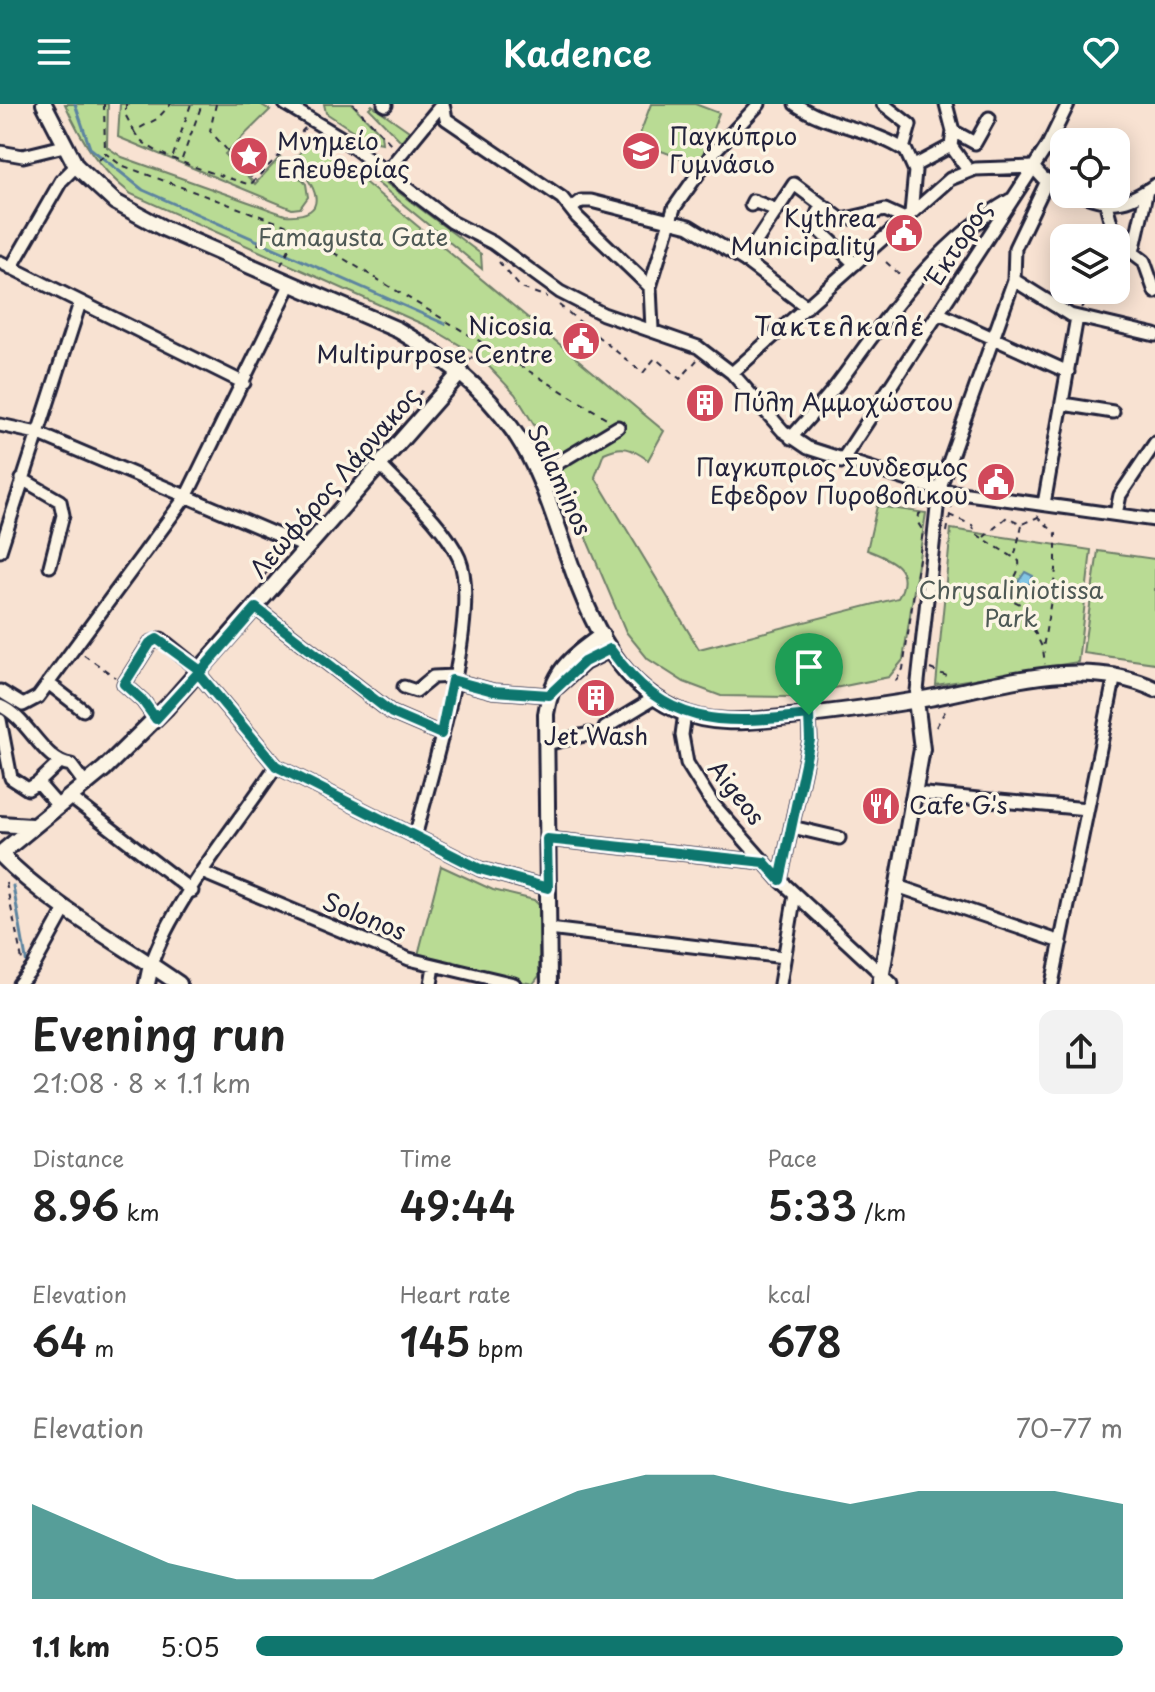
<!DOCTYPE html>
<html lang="en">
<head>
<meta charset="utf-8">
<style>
  body { margin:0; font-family:"Playpen Sans",sans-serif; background:#f2f2f2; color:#222; height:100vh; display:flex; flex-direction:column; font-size:30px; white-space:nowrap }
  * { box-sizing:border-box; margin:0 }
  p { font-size:26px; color:#767676 }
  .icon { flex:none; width:44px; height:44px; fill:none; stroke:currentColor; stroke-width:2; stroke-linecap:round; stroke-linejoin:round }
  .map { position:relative; height:880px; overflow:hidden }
  .side { display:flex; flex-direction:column; background:#fff; flex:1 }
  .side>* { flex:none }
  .fabs { position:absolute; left:1050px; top:24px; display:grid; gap:16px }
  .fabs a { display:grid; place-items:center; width:80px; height:80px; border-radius:16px; background:#fff; box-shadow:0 4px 20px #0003; font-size:40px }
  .pin { position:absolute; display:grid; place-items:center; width:68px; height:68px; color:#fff; margin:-82px -34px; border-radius:50% 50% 50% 0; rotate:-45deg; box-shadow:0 0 8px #0007 }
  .pin .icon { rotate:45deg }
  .round { display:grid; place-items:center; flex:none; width:84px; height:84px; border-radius:16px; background:#f2f2f2 }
  .overview { display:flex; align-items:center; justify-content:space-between; height:136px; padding:0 32px }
  h1 { font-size:44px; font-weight:600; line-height:60px }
  .stats { display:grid; grid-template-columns:repeat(3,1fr); gap:12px; height:136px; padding:8px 32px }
  .stats div { display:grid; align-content:center }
  .stats b { font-size:40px; font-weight:600 }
  .stats small { font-size:22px; font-weight:400 }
  .stats p { font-size:22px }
  .chart { height:224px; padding:16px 32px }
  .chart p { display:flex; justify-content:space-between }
  .chart svg { width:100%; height:144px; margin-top:8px; fill:#0f766e; opacity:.7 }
  ul { padding:0 32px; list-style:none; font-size:26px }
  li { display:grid; grid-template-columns:128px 96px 1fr; align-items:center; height:60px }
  li i { height:20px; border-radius:10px; background:#0f766e }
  header { display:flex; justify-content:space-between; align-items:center; height:104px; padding:0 32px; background:#0f766e; color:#fff; font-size:36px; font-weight:600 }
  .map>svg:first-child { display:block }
</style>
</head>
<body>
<header><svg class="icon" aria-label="menu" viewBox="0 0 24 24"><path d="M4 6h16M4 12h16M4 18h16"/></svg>Kadence<svg class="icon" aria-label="heart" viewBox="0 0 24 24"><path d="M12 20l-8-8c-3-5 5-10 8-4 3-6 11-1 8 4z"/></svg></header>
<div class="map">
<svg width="1155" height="880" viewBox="0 0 1155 880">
  <rect width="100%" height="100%" fill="#f8e2d2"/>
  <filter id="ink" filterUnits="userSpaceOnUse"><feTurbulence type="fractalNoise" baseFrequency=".0125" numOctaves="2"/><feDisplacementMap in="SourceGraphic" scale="16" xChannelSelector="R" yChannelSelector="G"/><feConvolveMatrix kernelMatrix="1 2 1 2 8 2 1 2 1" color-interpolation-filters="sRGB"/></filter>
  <g filter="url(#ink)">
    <path fill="#b9db94" stroke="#6e7e68" stroke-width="2" d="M65 0H108L107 43 122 53 285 111C334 114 315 78 292 57L313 35 664 327 648 356C631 344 623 340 604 349L595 373 699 545 898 494C915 465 891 455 867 446L877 402 926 409 903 556 889 573 790 593 721 592 684 578 648 555 626 528 547 342 515 290 480 253 429 223 131 90C98 64 82 37 65 0Z
      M120 0H260L270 6 225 50 255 80 280 53 306 80 308 93 300 104 292 105 118 33Z
      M324 0H352L381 30 382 39 367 36 326 9Z
      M651 0H695L719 9 699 61 637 38Z
      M372 1 409 27 401 37 369 4Z
      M378 73 481 150 482 165 375 77Z
      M951 425 1091 446 1078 558 936 581Z
      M1098 447 1155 455V559L1083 549Z
      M441 762 493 786 534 796 539 801V872L533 880 417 855Z"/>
    <path fill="#83c6e4" stroke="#5c84a0" stroke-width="2" d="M1025 468 1033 472 1023 493 1018 489V478Z"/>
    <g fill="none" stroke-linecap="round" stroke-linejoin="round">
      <path stroke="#5c84a0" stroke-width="3" d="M75 0 90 44 143 86 445 220
        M13 782 27 861"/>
      <g stroke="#22223b" stroke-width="17">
        <path id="minor" d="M285 0 340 33 452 118 493 139 560 188 603 210 698 243 732 269 783 327 808 344 939 386 1155 416
          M384 0 386 1
          M443 0 446 15 562 94 577 113 650 183
          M795 0C828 23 872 24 906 47L915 67 911 109
          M883 0 910 21 903 45
          M946 0 953 27 951 42 968 66
          M953 27 975 39 989 14
          M0 48 23 52 64 42
          M914 62 951 42
          M1033 63 1043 74 1064 84
          M387 67 442 0
          M1080 90C1112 103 1126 101 1155 81
          M1106 100 1115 134
          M751 101 753 97 777 106
          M821 101 813 120 855 160
          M571 105 581 97H591L689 122 744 156 807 203
          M1116 136 1144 157 1155 188
          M1133 148 1147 86
          M744 156 794 80 842 116 885 106 905 115
          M0 158 244 279
          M11 164 61 77 76 62
          M1014 176 1070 211 1155 231
          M940 210 1068 268
          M652 225 650 183 674 104 712 50 759 0
          M732 269 950 75 975 65 1033 63
          M1063 300 1113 308
          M0 321 37 329 308 444
          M791 334C807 315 825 297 839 278 890 209 934 140 1010 96
          M841 358 1048 41 1068 0
          M380 361C406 389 443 419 459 454 482 508 431 671 415 733
          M538 371 618 323
          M22 375 60 397 63 411 50 462
          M1044 400 1077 213
          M1116 410 1120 391 1155 339
          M0 447 80 199
          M256 504 392 609 441 630
          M198 569 276 662 480 765 548 784
          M452 576 493 587 549 591
          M48 579 83 606
          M404 583 416 587 433 573 454 572
          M0 587 23 601 38 593 187 391 291 179
          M916 596 939 386 1014 176 1015 144 1047 77
          M0 602C28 613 43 658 71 661L85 680
          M685 609 682 631 687 659 712 699 780 776 892 880
          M156 615 143 597 124 580 150 539 161 535 201 567
          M0 616 11 674 28 685 38 679 58 702
          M605 624 656 593
          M546 640 589 630
          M38 679 59 659
          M915 689 1087 705
          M70 693 192 787
          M792 723 839 734
          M547 735 764 758
          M204 769 409 855 514 880
          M780 776 810 636 809 611
          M897 782 1061 838
          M549 825 784 853
          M151 861C173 796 238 720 276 662
          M19 880 33 863 64 807
          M431 880 434 862
          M780 880 795 790
          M1052 880 1115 571"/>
      </g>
      <g stroke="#22223b" stroke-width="20">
        <path id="major" d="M44 0 76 62 115 98 163 124 398 226C450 256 495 293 525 345 572 428 579 562 677 606 713 623 753 617 791 613 837 608 883 602 929 594 1003 580 1083 552 1155 585
          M557 582 584 558 610 545
          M0 720 31 722
          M0 750 104 665 167 603 461 268
          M0 750C53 804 118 837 179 880
          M147 880 151 861
          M549 880 546 610C553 567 568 556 602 531
          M880 880 922 645 916 596"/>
      </g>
      <path stroke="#22223b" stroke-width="2" stroke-dasharray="6 6" stroke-linecap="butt" d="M104 0 105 49 121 61 293 124 608 315
        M126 0V12L134 27 157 15 171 0
        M216 0 210 27 254 76
        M353 0 394 43
        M134 27C144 52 223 71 250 81L305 24
        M173 52 191 0
        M182 55 202 0
        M99 56 103 52
        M258 141 261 134
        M499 158 521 184 547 193
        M886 158 899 170
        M281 161 289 145
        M559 201 643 269 655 254 680 275 697 256
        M1081 204 1095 186
        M469 257 483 240
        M357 365 423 286
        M949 411 972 421 976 430 1019 457C1021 471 1007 479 1008 494L1022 501 1043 545 1045 560
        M1037 412 1056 430V466L1043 544
        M947 428 952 399
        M984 433 1007 413 1022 420 1038 413
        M1015 450 1022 421
        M264 472 284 446
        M84 551 115 573
        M930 565 947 572
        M896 577 903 565 923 427 918 419 919 410 924 408
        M936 623 947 604
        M6 779 22 856"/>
      <use href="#minor" stroke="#fcf5e5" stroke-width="11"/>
      <use href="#major" stroke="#fcf5e5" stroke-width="14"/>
    </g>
  </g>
  <g fill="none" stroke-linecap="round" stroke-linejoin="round" filter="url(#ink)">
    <g stroke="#fff" stroke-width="16">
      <path id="route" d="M256 504 392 609 441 630 452 576 493 587 549 591 584 558 610 545C666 624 720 621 809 611L810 636 780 776 764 758 547 735 548 784 480 765 276 662 198 569 156 615 143 597 124 580 150 539 157 535 201 567Z"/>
    </g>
    <use href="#route" stroke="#0f766e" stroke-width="10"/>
  </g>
  <defs>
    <g id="school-disc" transform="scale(2)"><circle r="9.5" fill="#d1495b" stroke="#fcf5e5"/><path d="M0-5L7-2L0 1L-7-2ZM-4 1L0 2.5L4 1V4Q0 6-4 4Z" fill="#fff"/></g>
    <g id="sight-disc" transform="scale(2)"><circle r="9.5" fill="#d1495b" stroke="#fcf5e5"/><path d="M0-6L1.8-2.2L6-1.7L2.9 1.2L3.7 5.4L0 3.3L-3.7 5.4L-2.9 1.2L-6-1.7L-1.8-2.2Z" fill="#fff"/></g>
    <g id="civic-disc" transform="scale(2)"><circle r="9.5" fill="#d1495b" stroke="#fcf5e5"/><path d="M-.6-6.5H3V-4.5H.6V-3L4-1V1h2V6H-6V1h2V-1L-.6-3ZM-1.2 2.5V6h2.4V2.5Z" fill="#fff"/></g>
    <g id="building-disc" transform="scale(2)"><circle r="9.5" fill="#d1495b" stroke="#fcf5e5"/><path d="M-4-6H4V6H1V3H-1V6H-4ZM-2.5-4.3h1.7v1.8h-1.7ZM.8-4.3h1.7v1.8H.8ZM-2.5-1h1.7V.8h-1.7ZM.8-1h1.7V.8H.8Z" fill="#fff"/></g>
    <g id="restaurant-disc" transform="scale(2)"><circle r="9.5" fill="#d1495b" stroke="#fcf5e5"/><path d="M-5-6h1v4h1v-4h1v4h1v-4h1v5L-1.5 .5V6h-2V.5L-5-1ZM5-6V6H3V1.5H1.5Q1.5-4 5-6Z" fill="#fff"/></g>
  </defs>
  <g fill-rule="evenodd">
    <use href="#school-disc" x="641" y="47"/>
    <use href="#sight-disc" x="249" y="52"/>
    <use href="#civic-disc" x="904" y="129"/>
    <use href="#civic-disc" x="581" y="237"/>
    <use href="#building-disc" x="705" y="299"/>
    <use href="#civic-disc" x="996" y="378"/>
    <use href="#building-disc" x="596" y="594"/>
    <use href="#restaurant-disc" x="881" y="702"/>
  </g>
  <g text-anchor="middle" stroke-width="7" stroke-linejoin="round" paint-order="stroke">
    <g font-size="24" fill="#22223b" stroke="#fcf5e5" text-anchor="start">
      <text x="669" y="41">Παγκύπριο<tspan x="669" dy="28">Γυμνάσιο</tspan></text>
      <text x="277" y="46">Μνημείο<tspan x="277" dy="28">Ελευθερίας</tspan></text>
      <text x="876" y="123" text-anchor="end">Kythrea<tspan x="876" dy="28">Municipality</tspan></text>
      <text x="553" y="231" text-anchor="end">Nicosia<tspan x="553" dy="28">Multipurpose Centre</tspan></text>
      <text x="733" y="307">Πύλη Αμμοχώστου</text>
      <text x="968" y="372" text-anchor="end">Παγκυπριος Συνδεσμος<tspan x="968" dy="28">Εφεδρον Πυροβολικου</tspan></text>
      <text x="596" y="641" text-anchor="middle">Jet Wash</text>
      <text x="909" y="710">Cafe G's</text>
    </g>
    <g font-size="24" fill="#4f5a56" stroke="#fcf5e5">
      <text x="353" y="142">Famagusta Gate</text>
      <text x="1011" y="495">Chrysaliniotissa<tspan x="1011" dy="28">Park</tspan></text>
    </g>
    <g font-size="24" fill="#22223b" stroke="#fcf5e5">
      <text transform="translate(959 139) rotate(-57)" y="8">Έκτορος</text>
      <text transform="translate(559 376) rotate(65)" y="8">Salaminos</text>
      <text transform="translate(335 379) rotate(-49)" y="8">Λεωφόρος Λάρνακος</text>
      <text transform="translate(736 689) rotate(52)" y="8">Aigeos</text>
      <text transform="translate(364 813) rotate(22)" y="8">Solonos</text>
    </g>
    <g font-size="26" letter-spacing="2" fill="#22223b" stroke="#fcf5e5">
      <text x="840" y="232">Τακτελκαλέ</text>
    </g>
  </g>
</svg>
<div class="fabs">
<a><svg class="icon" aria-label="locate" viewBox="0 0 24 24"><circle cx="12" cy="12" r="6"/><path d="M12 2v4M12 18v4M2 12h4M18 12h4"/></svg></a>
<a><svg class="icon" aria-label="layers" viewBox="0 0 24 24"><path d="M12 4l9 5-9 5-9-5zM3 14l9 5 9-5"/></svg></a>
</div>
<div class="pin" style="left:809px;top:611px;background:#1e9e55"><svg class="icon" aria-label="arrive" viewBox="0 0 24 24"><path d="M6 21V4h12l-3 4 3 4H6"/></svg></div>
</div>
<section class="side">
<div class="overview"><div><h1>Evening run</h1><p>21:08 · 8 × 1.1 km</p></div><a class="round"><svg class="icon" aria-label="share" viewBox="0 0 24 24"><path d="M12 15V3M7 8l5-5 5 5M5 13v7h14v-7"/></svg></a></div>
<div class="stats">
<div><p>Distance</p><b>8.96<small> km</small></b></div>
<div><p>Time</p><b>49:44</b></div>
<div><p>Pace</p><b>5:33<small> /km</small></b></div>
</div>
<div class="stats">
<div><p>Elevation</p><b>64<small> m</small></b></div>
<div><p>Heart rate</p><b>145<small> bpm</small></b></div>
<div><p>kcal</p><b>678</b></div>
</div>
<div class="chart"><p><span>Elevation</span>70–77 m</p>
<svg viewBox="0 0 160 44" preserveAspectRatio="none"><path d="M0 44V15L10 24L20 33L30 38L40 38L50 38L60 29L70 20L80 11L90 6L100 6L110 11L120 15L130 11L140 11L150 11L160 15V44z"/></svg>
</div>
<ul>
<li><b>1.1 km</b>5:05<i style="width:100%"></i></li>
</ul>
</section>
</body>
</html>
